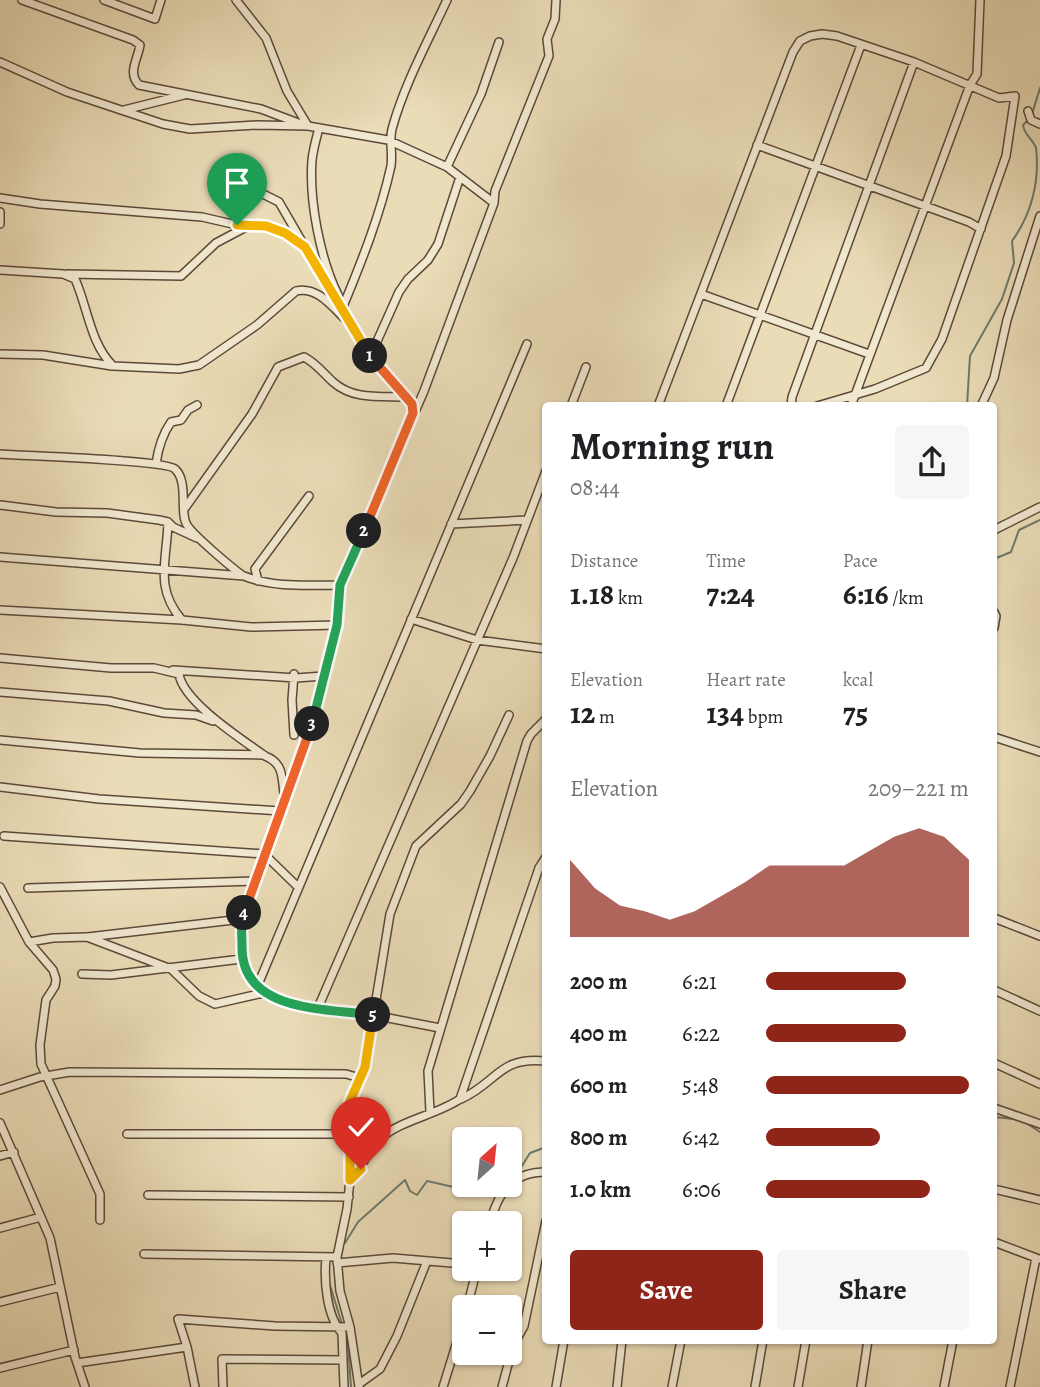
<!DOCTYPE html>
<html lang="en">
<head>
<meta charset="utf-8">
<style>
  body { margin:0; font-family:Alegreya,serif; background:#f6f6f6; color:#202124; height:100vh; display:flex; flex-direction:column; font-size:26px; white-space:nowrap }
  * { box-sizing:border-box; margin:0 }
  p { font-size:23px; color:#757577 }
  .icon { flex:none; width:38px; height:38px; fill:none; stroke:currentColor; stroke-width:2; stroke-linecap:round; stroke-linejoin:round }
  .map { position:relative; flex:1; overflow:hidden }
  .drawer { position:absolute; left:542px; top:402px; width:455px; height:942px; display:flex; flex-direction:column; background:#fff; border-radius:7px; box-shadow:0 2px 5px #0004 }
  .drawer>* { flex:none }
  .needle { width:46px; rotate:27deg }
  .buttons { position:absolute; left:452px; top:1127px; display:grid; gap:14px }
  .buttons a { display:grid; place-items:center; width:70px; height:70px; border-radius:7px; background:#fff; box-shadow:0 2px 5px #0004; font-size:35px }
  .pin { position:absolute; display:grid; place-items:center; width:60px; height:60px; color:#fff; margin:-72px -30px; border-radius:50% 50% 50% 0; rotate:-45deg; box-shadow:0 0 7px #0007 }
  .pin .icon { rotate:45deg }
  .km { position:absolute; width:35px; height:35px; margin:-18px; border-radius:50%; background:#222; color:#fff; font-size:19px; line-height:35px; text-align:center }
  .round { display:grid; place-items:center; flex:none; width:74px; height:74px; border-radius:7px; background:#f6f6f6 }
  .head { display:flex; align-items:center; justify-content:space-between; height:119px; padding:0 28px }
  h1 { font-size:38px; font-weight:600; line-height:52px }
  .stats { display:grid; grid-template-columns:repeat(3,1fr); gap:10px; height:119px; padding:7px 28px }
  .stats div { display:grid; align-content:center }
  .stats b { font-size:30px; font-weight:600 }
  .stats small { font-size:19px; font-weight:400 }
  .stats p { font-size:19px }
  .chart { height:196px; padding:14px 28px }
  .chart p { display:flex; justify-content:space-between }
  .chart svg { width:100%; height:126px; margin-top:7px; fill:#8f2418; opacity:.7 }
  .cta { display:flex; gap:14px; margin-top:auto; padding:14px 28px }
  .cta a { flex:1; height:80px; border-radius:7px; background:#8f2418; color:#fff; font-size:28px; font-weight:600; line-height:80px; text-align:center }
  .cta a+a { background:#f6f6f6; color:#202124 }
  ul { padding:0 28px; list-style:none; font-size:23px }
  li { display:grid; grid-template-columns:112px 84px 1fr; align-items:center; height:52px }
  li i { height:18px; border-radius:9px; background:#8f2418 }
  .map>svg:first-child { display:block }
</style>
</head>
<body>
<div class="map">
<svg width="1040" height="1387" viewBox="0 0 1040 1387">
  <rect width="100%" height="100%" fill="#eadcb7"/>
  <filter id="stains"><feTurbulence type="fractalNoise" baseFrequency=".00286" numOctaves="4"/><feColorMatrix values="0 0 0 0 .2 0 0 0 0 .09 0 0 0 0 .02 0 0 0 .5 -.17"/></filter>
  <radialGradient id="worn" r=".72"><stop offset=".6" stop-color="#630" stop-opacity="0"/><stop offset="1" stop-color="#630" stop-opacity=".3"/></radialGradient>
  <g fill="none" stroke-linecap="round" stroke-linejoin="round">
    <path stroke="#6d7a6d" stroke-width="2" d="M1032 114 1040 88
      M967 406 970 356 1002 299 1014 263 1012 241C1031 215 1040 182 1036 148 1033 139 1024 135 1023 125L1027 121
      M994 559 1011 552 1019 530 1040 520
      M994 1117 1014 1119
      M1026 1123 1040 1132
      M509 1179 517 1174 530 1153 546 1147
      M345 1243 358 1222 405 1180 410 1191 417 1195 427 1181C451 1186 477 1196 500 1185
      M329 1282 342 1324
      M345 1332 348 1343 351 1387"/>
    <g stroke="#5c493a" stroke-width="10">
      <path id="minor" d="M22 0 133 40 140 45C138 59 127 73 139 85L261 109 301 124
        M104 0 155 19 161 0
        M236 0 266 38 287 91 308 126
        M0 62 67 92 163 124 190 129 257 125 308 126 388 140 447 167 494 203
        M124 110 184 95
        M1028 111 1031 120 1040 124
        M319 128C316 139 313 150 312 160 309 201 320 258 338 295
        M757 145 969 222 981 229
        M447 167 481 94 499 42
        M241 183 279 202 301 240
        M0 198 40 204 202 217 237 225 266 226 285 233 305 247 370 357 412 404 413 412
        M0 212V224
        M0 270 63 274 75 279C88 308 90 343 113 366L179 369 199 365 257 325 296 291C316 286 331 305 344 318
        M67 274 181 276 216 243 248 226
        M701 294 869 354
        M342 309C361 263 380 216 391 166 393 154 389 141 392 129 404 85 428 41 447 0
        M0 354 43 355 112 366
        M370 357 399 292 408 279 428 260 438 244 460 177
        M571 406 586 367
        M658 406 793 52 800 41 810 36 822 34 837 36 914 62 999 98 1015 96 1006 156 942 339 926 368 875 389 817 406
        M726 406 861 45
        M791 406 792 397 914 62
        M851 406 970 85 977 74 980 0
        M981 406 994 378 1007 320 1040 216
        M0 454C24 456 166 460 175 469 189 482 179 513 187 525 193 535 232 568 242 575
        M156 464C158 449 162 435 171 422L181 420 188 410 197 405
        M0 505 56 512 107 513 159 520 168 522 173 527 197 538
        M185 508 252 414 278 367 304 357C316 363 323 373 333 382 353 400 380 396 406 397
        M168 522C167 561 154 588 182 620
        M451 524 527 520
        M994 530 1040 507
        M0 557 244 576C274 588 308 585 340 585
        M258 581 255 569 309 496
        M0 610 182 620 251 627 337 625
        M994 612 996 616 994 628
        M411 619 477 640 546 649
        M0 658 111 668H154L179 674C183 702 243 740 265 756 283 763 282 776 284 794
        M173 670 296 678 323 676
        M294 674 292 700 294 735
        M0 692 109 701 164 713 196 715 213 721
        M994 737 1040 752
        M0 740 140 753 264 755
        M0 787 99 799 280 811
        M4 836 264 854 298 887
        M0 887 29 942 53 970 56 979 55 986 46 1000 40 1045 41 1064 100 1194V1220
        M28 888 255 881
        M994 918 1040 936
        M88 937 242 919
        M29 942 53 938 87 937 171 969 199 996 215 1004 263 993
        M82 974 111 975 241 959
        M257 987 527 344
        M994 990 1040 1011
        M317 1010 513 558 546 471
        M440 1028 373 1015 317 1010 275 999 263 993 257 987 241 959 242 919 311 727 337 625 340 585 424 391 494 203 495 191 549 56 547 39 555 19 556 0
        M994 1063 1040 1084
        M0 1090 40 1077 70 1072 346 1074 360 1078
        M461 1099C498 1082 499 1056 546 1061
        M994 1108 1040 1124
        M430 1112 428 1071 527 741 531 734 546 719
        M0 1123 50 1238 75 1357 85 1387
        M127 1134H349
        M0 1156 14 1152
        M350 1180C362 1168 368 1150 380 1139 400 1120 437 1115 460 1099L539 868 546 857
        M994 1189 1040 1200
        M148 1195 349 1197
        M490 1223C498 1193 511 1172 546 1172
        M0 1228 41 1217
        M994 1242 1039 1259
        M144 1254 337 1257
        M326 1258C324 1279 326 1316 342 1333L344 1387
        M337 1263 393 1258 464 1264
        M0 1302 60 1287
        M467 1307 477 1269
        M77 1363 187 1347
        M0 1368 74 1350
        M359 1384 380 1369 397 1336 427 1261
        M195 1387 187 1347 178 1319 275 1326 350 1327
        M223 1387 222 1359 343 1360
        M359 1387 350 1327 340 1291 337 1257 347 1209 350 1180V1101L365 1067 390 914 416 846 461 804 470 791 490 756 509 715
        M443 1387 464 1319
        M502 1387 513 1346 524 1326 546 1221
        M556 1387 564 1340
        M617 1387 622 1340
        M672 1387 681 1340
        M755 1387 763 1340
        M798 1387 806 1340
        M861 1387 868 1340
        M944 1387 953 1340
        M1010 1387 1036 1258"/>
    </g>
    <use href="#minor" stroke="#f1e8d0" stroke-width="7"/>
  </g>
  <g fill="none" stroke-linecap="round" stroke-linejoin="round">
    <g stroke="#fff" stroke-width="14">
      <path id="split-1" d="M237 225 266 226 285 233 305 247 370 356"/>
    </g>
    <g stroke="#fff" stroke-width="14">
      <path id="split-2" d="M364 531 413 413 412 404 370 356"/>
    </g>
    <g stroke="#fff" stroke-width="14">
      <path id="split-3" d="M312 724 337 625 340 585 364 531"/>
    </g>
    <g stroke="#fff" stroke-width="14">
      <path id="split-4" d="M244 913 312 724"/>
    </g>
    <g stroke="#fff" stroke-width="14">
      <path id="split-5" d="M244 913C240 923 242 934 242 945 240 1013 326 1008 373 1015"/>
    </g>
    <g stroke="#fff" stroke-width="14">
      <path id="split-6" d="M361 1169 350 1180V1101L365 1067 373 1015"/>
    </g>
    <use href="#split-1" stroke="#f5b400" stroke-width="9"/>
    <use href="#split-2" stroke="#f0652b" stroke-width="9"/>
    <use href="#split-3" stroke="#22a559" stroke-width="9"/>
    <use href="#split-4" stroke="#f0652b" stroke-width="9"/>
    <use href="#split-5" stroke="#22a559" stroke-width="9"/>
    <use href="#split-6" stroke="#f5b400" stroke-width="9"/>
  </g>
  <rect width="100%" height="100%" filter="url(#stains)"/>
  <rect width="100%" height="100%" fill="url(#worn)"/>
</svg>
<div class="buttons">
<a><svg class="needle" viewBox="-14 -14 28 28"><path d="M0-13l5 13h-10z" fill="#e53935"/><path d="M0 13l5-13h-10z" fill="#757577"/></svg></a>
<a>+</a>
<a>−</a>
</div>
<div class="pin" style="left:237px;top:225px;background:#1e9e55"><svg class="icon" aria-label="arrive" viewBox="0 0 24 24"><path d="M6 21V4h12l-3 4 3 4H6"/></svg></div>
<div class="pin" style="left:361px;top:1169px;background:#d93025"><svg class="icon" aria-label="check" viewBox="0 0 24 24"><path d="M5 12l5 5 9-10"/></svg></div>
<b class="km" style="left:370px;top:356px">1</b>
<b class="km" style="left:364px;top:531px">2</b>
<b class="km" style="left:312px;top:724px">3</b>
<b class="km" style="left:244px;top:913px">4</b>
<b class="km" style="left:373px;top:1015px">5</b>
<section class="drawer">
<div class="head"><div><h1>Morning run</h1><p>08:44</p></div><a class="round"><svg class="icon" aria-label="share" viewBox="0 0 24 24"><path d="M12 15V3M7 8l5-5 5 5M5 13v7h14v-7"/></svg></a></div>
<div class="stats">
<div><p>Distance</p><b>1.18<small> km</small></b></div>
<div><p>Time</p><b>7:24</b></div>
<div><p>Pace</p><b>6:16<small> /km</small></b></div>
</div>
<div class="stats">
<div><p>Elevation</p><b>12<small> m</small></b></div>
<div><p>Heart rate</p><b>134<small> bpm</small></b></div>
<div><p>kcal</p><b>75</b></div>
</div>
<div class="chart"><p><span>Elevation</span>209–221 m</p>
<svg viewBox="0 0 160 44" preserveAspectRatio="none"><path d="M0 44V17L10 27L20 33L30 35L40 38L50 35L60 30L70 25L80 19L90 19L100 19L110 19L120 14L130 9L140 6L150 9L160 17V44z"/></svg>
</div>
<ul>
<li><b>200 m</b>6:21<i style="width:69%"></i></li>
<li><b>400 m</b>6:22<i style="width:69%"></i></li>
<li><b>600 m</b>5:48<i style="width:100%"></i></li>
<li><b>800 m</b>6:42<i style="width:56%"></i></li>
<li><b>1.0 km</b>6:06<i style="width:81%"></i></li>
</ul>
<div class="cta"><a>Save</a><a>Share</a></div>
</section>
</div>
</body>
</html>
